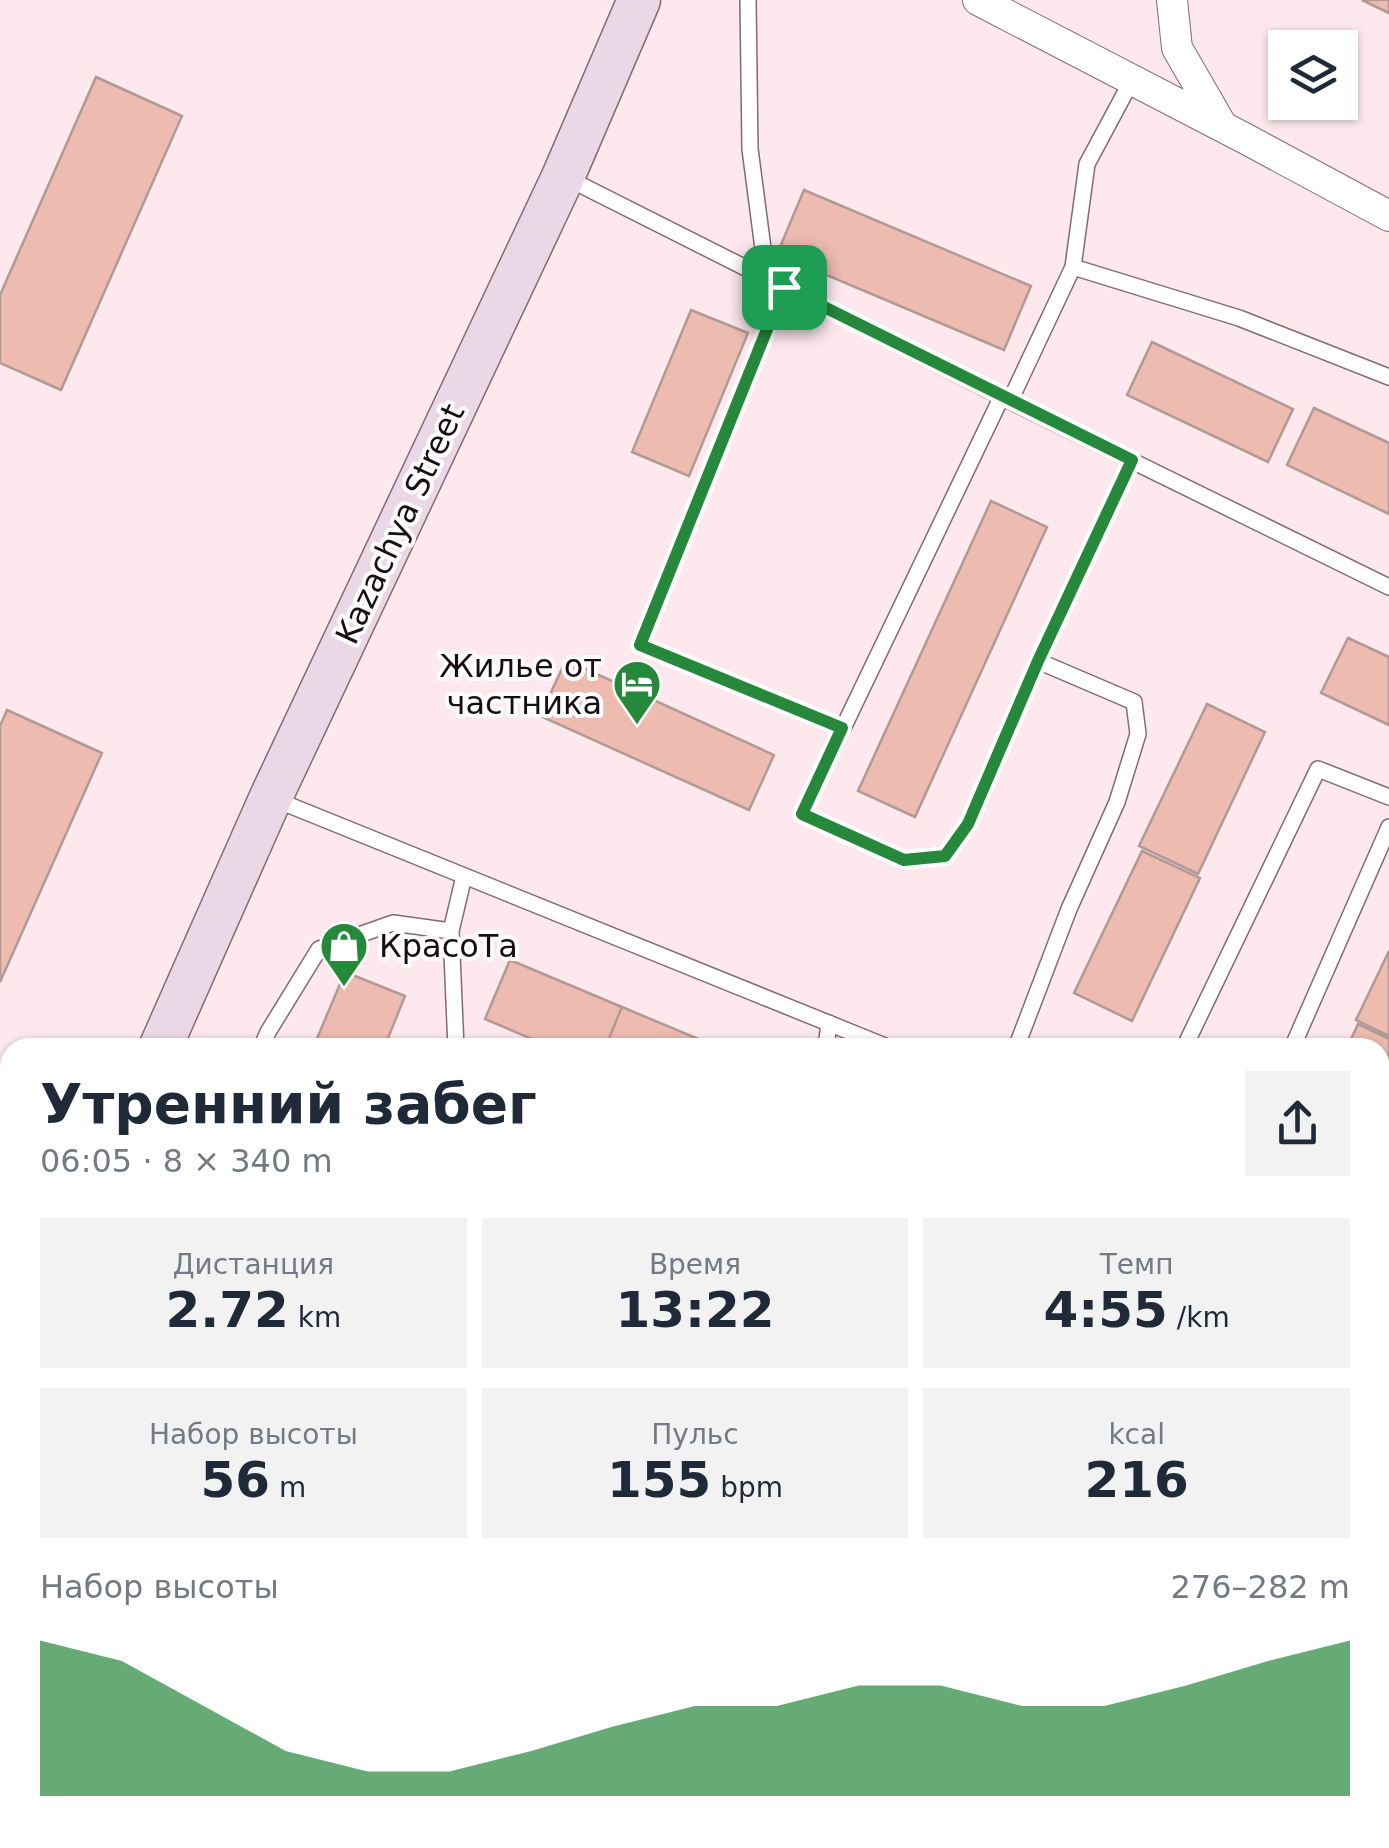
<!DOCTYPE html>
<html lang="ru">
<head>
<meta charset="utf-8">
<style>
  body { margin:0; font-family:"DejaVu Sans",sans-serif; background:#f2f2f3; color:#1f2937; height:100vh; display:flex; flex-direction:column; font-size:38px; white-space:nowrap }
  * { box-sizing:border-box; margin:0 }
  p { font-size:32px; color:#747a83 }
  .icon { flex:none; width:55px; height:55px; fill:none; stroke:currentColor; stroke-width:2; stroke-linecap:round; stroke-linejoin:round }
  .map { position:relative; flex:1; overflow:hidden }
  .drawer { position:absolute; left:0px; top:1038px; width:1390px; height:812px; display:flex; flex-direction:column; background:#fff; border-radius:30px 30px 0 0; box-shadow:0 2px 8px #0004 }
  .drawer>* { flex:none }
  .buttons { position:absolute; left:1268px; top:30px; display:grid; gap:20px }
  .buttons a { display:grid; place-items:center; width:90px; height:90px; border-radius:0px; background:#fff; box-shadow:0 2px 8px #0004; font-size:50px }
  .pin { position:absolute; display:grid; place-items:center; width:85px; height:85px; color:#fff; margin:-42px; border-radius:20px; box-shadow:0 5px 15px #0006 }
  .round { display:grid; place-items:center; flex:none; width:105px; height:105px; border-radius:0px; background:#f2f2f3 }
  .headline { display:flex; align-items:center; justify-content:space-between; height:170px; padding:0 40px }
  h1 { font-size:55px; font-weight:800; line-height:75px }
  .stats { display:grid; grid-template-columns:repeat(3,1fr); gap:15px; height:170px; padding:10px 40px }
  .stats div { display:grid; align-content:center; border-radius:0px; background:#f2f2f3; text-align:center }
  .stats b { font-size:50px; font-weight:800 }
  .stats small { font-size:28px; font-weight:400 }
  .stats p { font-size:28px }
  .chart { height:280px; padding:20px 40px }
  .chart p { display:flex; justify-content:space-between }
  .chart svg { width:100%; height:180px; margin-top:10px; fill:#26883b; opacity:.7 }
  .map>svg:first-child { display:block }
</style>
</head>
<body>
<div class="map">
<svg width="1389" height="1848" viewBox="0 0 1389 1848">
  <rect width="100%" height="100%" fill="#fde9ed"/>
  <path fill="#edbbb0" stroke="#b19a96" stroke-width="2.5" d="M1362 0H1389V13Z
    M96 77 182 116 61 390 0 363V295Z
    M804 190 1031 286 1004 350 777 254Z
    M691 310 748 333 689 476 632 452Z
    M1152 342 1293 409 1268 462 1127 395Z
    M1314 408 1389 443V514L1287 465Z
    M991 501 1047 527 915 817 858 791Z
    M1348 638 1389 657V725L1321 693Z
    M566 660 774 755 749 810 540 716Z
    M1207 704 1265 732 1198 874 1139 846Z
    M7 710 102 753 0 982V726Z
    M1142 851 1200 878 1132 1021 1074 993Z
    M1389 951V1036L1356 1020Z
    M510 960 622 1007 605 1048H553L485 1019Z
    M345 972 405 996 384 1048H313Z
    M622 1007 720 1048H605Z
    M1358 1024 1389 1039V1111L1380 1130V1048H1347Z
    M1385 1319 1389 1321V1398L1380 1393V1330Z
    M1380 1652 1389 1656V1749L1380 1770Z
    M10 1708V1783L0 1778V1731Z
    M31 1840H106L103 1848H27Z
    M429 1840H453L473 1848H425Z
    M453 1840H501L498 1848H473Z
    M653 1840H731L735 1848H656Z
    M877 1840H881L883 1848H854Z
    M886 1840H953L949 1848H906Z"/>
  <g fill="none" stroke-linecap="round" stroke-linejoin="round">
    <g stroke="#826c71" stroke-width="18">
      <path id="lane" d="M748 0 750 149 767 279
        M567 178 1010 401 1073 267 1087 164 1132 80
        M1073 267 1239 318 1389 377
        M784 287 640 645 842 729
        M1002 396 802 814 904 860 945 855 968 824 1038 661
        M1010 401 1389 587
        M274 799 890 1048
        M261 1048 268 1032 319 949 393 923 451 931
        M456 1048 451 931 464 876
        M826 1048 829 1023
        M1016 1048 1069 909 1117 802 1138 734 1134 702 1038 661 1132 460
        M1184 1048 1318 769 1389 797
        M1292 1048 1389 827
        M1380 1250 1389 1254
        M1380 1453 1389 1457
        M1380 1495 1389 1475
        M0 1603 10 1580
        M1380 1812 1389 1809
        M1063 1840 1066 1848
        M153 1848 157 1840
        M334 1848 355 1840
        M562 1848 566 1840
        M1260 1848 1287 1840"/>
    </g>
    <g stroke="#826c71" stroke-width="32">
      <path id="street" d="M978 0 1246 139 1389 216
        M1172 0 1177 48 1222 126"/>
    </g>
    <g stroke="#826c71" stroke-width="45">
      <path id="secondary" d="M160 1048 271 797 563 177 639 0
        M0 1413 10 1390"/>
    </g>
    <use href="#lane" stroke="#fff" stroke-width="15"/>
    <use href="#street" stroke="#fff" stroke-width="30"/>
    <use href="#secondary" stroke="#ebd8e7" stroke-width="42"/>
  </g>
  <g fill="none" stroke-linecap="round" stroke-linejoin="round">
    <g stroke="#fff" stroke-width="20">
      <path id="route" d="M784 287 1132 460 1038 661 968 824 945 856 904 860 802 814 842 728 640 645Z"/>
    </g>
    <use href="#route" stroke="#26883b" stroke-width="12"/>
  </g>
  <defs>
    <g id="hotel-pin" transform="scale(2.5)"><path d="M0 17L-7.5 6A9.5 9.5 0 1 1 7.5 6Z" fill="#26883b" stroke="#fcfcfc"/><path d="M-6-4.5h1.5V1H6V5H4.5V3h-9V5H-6ZM-4 0a1.8 1.8 0 1 1 3.6 0ZM.5 0V-2.5h3Q6-2.5 6 0Z" fill="#fff"/></g>
    <g id="shop-pin" transform="scale(2.5)"><path d="M0 17L-7.5 6A9.5 9.5 0 1 1 7.5 6Z" fill="#26883b" stroke="#fcfcfc"/><path d="M-5-2.5h2.3a2.7 3.5 0 0 1 5.4 0H5L5.5 6h-11ZM-1.5-2.5h3a1.5 2.3 0 0 0-3 0Z" fill="#fff"/></g>
  </defs>
  <g fill-rule="evenodd">
    <use href="#hotel-pin" x="637" y="684"/>
    <use href="#shop-pin" x="344" y="946"/>
  </g>
  <g text-anchor="middle" stroke-width="8" stroke-linejoin="round" paint-order="stroke">
    <g font-size="32" fill="#160e10" stroke="#fcfcfc">
      <text transform="translate(400 524) rotate(-65)" y="11">Kazachya Street</text>
    </g>
    <g font-size="32" fill="#160e10" stroke="#fcfcfc" text-anchor="end">
      <text x="602" y="677">Жилье от<tspan x="602" dy="37">частника</tspan></text>
      <text x="379" y="957" text-anchor="start">КрасоТа</text>
    </g>
  </g>
</svg>
<div class="buttons">
<a><svg class="icon" aria-label="layers" viewBox="0 0 24 24"><path d="M12 4l9 5-9 5-9-5zM3 14l9 5 9-5"/></svg></a>
</div>
<div class="pin" style="left:784px;top:287px;background:#1e9e55"><svg class="icon" aria-label="arrive" viewBox="0 0 24 24"><path d="M6 21V4h12l-3 4 3 4H6"/></svg></div>
<section class="drawer">
<div class="headline"><div><h1>Утренний забег</h1><p>06:05 · 8 × 340 m</p></div><a class="round"><svg class="icon" aria-label="share" viewBox="0 0 24 24"><path d="M12 15V3M7 8l5-5 5 5M5 13v7h14v-7"/></svg></a></div>
<div class="stats">
<div><p>Дистанция</p><b>2.72<small> km</small></b></div>
<div><p>Время</p><b>13:22</b></div>
<div><p>Темп</p><b>4:55<small> /km</small></b></div>
</div>
<div class="stats">
<div><p>Набор высоты</p><b>56<small> m</small></b></div>
<div><p>Пульс</p><b>155<small> bpm</small></b></div>
<div><p>kcal</p><b>216</b></div>
</div>
<div class="chart"><p><span>Набор высоты</span>276–282 m</p>
<svg viewBox="0 0 160 44" preserveAspectRatio="none"><path d="M0 44V6L10 11L20 22L30 33L40 38L50 38L60 33L70 27L80 22L90 22L100 17L110 17L120 22L130 22L140 17L150 11L160 6V44z"/></svg>
</div>
</section>
</div>
</body>
</html>
